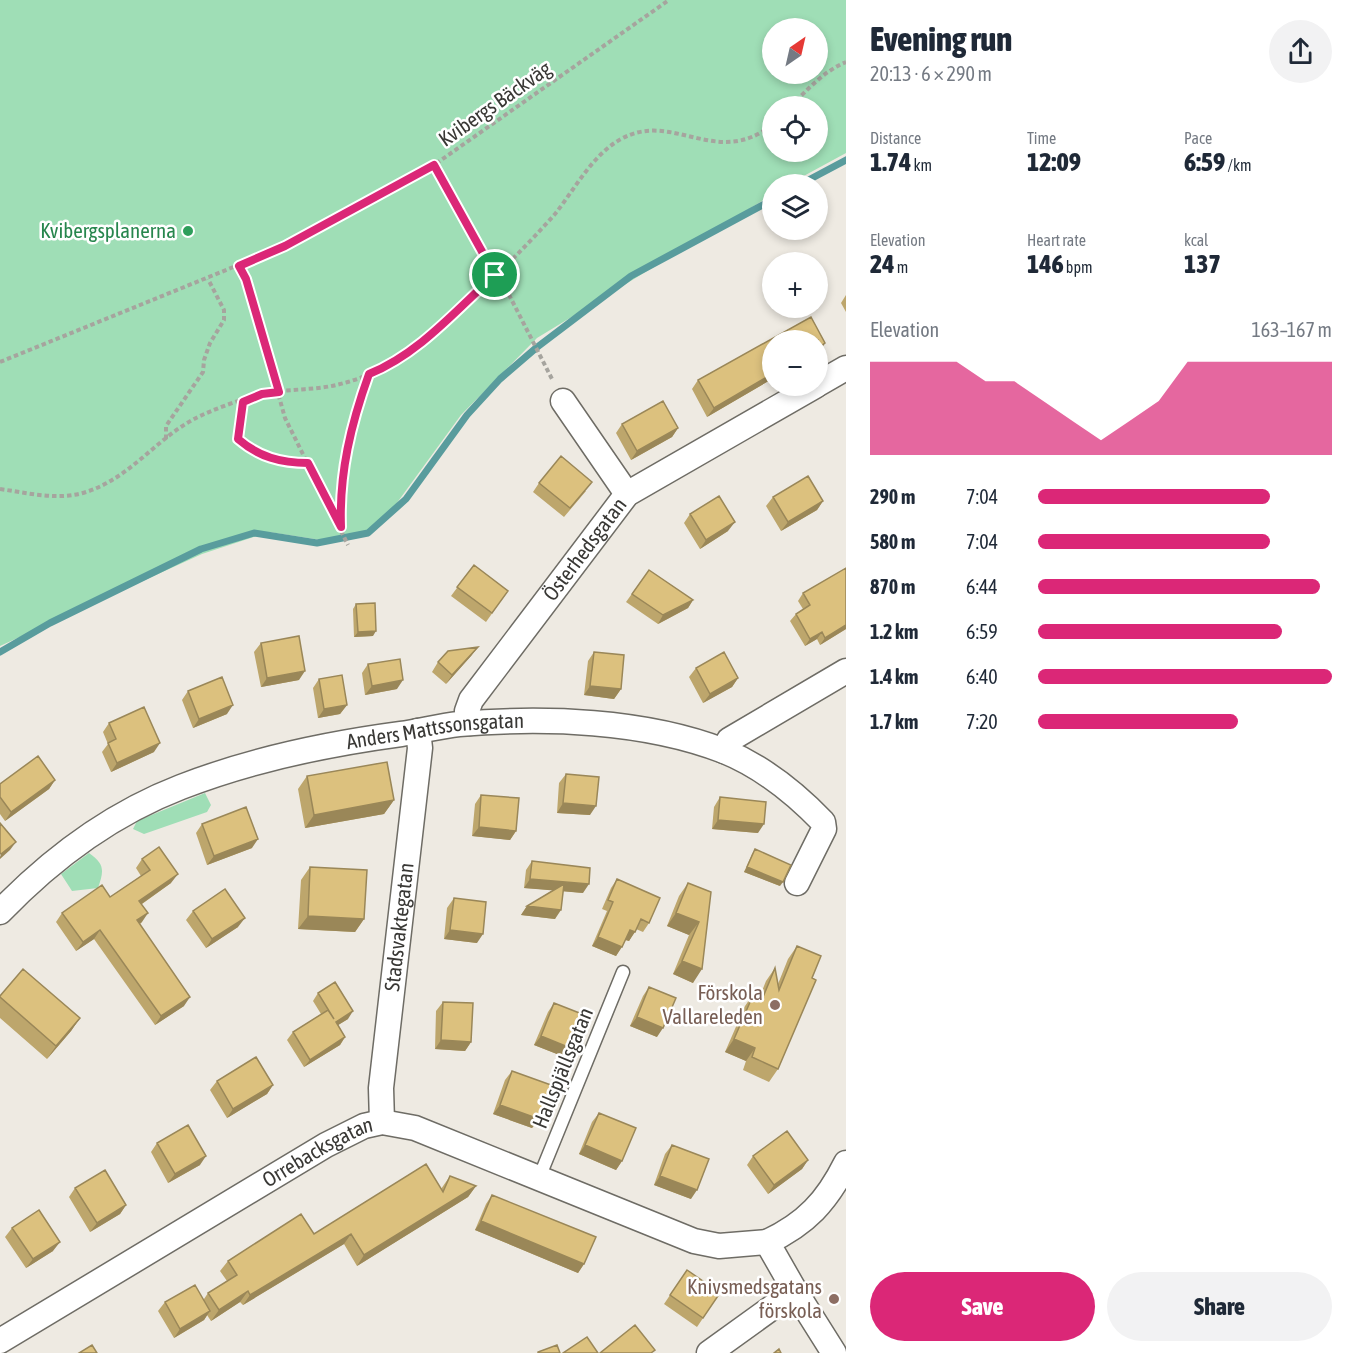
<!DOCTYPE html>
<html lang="en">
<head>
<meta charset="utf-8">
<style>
  body { margin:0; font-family:"Asap Condensed",sans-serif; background:#f2f2f3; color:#1f2937; height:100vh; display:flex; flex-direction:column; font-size:22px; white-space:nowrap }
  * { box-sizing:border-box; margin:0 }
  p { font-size:20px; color:#747a83 }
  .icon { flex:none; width:33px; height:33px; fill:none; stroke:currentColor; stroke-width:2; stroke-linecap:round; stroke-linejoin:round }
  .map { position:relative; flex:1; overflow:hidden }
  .side { display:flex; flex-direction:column; background:#fff; width:510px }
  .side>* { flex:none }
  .needle { width:39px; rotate:34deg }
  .buttons { position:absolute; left:762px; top:18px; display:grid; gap:12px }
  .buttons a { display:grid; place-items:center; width:66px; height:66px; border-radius:50%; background:#fff; box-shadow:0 3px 9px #0003; font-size:30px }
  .pin { position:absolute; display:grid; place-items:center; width:51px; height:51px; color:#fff; margin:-26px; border:3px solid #fff; border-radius:50%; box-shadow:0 2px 6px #0007 }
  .round { display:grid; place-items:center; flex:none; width:63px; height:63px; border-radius:32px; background:#f2f2f3 }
  .overview { display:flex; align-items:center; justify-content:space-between; height:102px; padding:0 24px }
  h1 { font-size:33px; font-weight:800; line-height:45px }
  .figures { display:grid; grid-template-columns:repeat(3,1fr); gap:9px; height:102px; padding:6px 24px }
  .figures div { display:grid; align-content:center }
  .figures b { font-size:26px; font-weight:800 }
  .figures small { font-size:16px; font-weight:400 }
  .figures p { font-size:16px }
  .chart { height:168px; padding:12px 24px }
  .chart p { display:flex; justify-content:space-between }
  .chart svg { width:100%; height:108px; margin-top:6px; fill:#db2777; opacity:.7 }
  .primary-button { display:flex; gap:12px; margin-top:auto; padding:12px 24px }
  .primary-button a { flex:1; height:69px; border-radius:36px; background:#db2777; color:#fff; font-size:24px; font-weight:800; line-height:69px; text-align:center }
  .primary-button a+a { background:#f2f2f3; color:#1f2937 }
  ul { padding:0 24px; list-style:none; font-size:20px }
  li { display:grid; grid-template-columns:96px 72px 1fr; align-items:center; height:45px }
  li i { height:15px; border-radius:8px; background:#db2777 }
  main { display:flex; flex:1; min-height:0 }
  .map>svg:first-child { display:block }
</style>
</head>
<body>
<main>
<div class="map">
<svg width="846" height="1353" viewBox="0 0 846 1353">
  <rect width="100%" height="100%" fill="#eeeae2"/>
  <path fill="#9fdeb6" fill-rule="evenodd" d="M0 0H846V153L789 184H772V195L537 338 461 415 391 511 369 530 321 540 269 532 202 554 0 646ZM818 28V74H772V28ZM772 106H818V152H772Z
    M205 793 211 805 207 812 144 834 133 829 137 821Z
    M89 853C105 864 104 871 98 888L72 891 61 874Z"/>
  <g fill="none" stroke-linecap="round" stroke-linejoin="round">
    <path stroke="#599c9d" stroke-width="7" d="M801 184 846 160
      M0 652 50 623 201 549 254 533 317 543 368 533 406 499 467 415 500 379 536 348 631 276 772 200"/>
    <g stroke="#6e6c65" stroke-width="15">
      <path id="lane" d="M539 1178 623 972"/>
    </g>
    <g stroke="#6e6c65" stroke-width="27">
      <g id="street">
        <path d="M818 384 846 368"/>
        <path d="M563 401 627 494"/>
        <path id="s1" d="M470 723 467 711 471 700 627 494 815 386"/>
        <path d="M724 751 729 740 846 671"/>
        <path id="s2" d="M0 912C51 859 111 814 181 787 253 759 326 744 401 734 421 731 440 726 459 724 544 717 644 720 724 751 761 766 796 794 823 822L824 829 797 883"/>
        <path id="s3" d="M382 1122 381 1088 420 748 418 731"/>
        <path d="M795 1291 834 1353"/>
        <path id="s4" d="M0 1341 326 1145 364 1126 382 1122 415 1128 694 1241 719 1246 767 1242"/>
        <path d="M709 1353 795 1291 767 1242C806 1224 827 1201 846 1163"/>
      </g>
    </g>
    <path stroke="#a6a49e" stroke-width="4" stroke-dasharray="4.5 3" stroke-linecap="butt" d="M791 106C807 90 824 71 846 62
      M434 165 496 275 502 281 553 381
      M239 266 246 279 285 418 348 545
      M0 362 285 246 434 165 669 0
      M243 402 238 439C259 457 281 463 308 463
      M166 439V426L203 372 204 360 210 343 224 320V310L208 279
      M0 489C28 493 58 501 86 492 130 478 155 440 194 419 211 410 244 398 263 394 289 388 318 391 344 383 375 375 403 358 427 338 469 302 519 255 555 214 575 189 592 155 621 139 673 110 716 169 772 125
      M341 523C339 471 351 422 369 374"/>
    <use href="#lane" stroke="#fff" stroke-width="12"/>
    <use href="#street" stroke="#fff" stroke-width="24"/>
  </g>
  <path fill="#bda66c" d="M846 295V312L841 303Z
    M811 317 825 343 819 352 818 353V340H772V379L707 417 692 389 698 380Z
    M622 424 678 428 672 437 631 460 616 433Z
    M539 483 586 491 564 517 533 492Z
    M773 497 823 501 817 510 781 531 766 506Z
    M690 514 728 531 700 549 684 523Z
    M474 565 508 591 486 622 451 596Z
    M649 570 693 600 688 608 658 624 626 602Z
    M803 593 846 629 820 645 817 639 805 646 790 621 796 614 803 609 798 601Z
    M356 604 373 636 354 637 353 609Z
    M261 643 299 680 261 687 254 652Z
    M478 647 471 656 446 684 432 672 438 662Z
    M594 652 621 689 614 699 584 695 588 661Z
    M368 664 397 689 365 695 362 673Z
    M696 668 738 678 732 687 703 703 689 677Z
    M319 679 347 705 340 714 318 718 313 688Z
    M188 691 227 714 193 728 182 700Z
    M109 723 154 752 111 772 102 752 108 744 103 732Z
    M566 774 590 815 557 813 559 783Z
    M307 776 394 800 384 814 305 828 298 789Z
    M55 780 49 789 5 821 0 814V784Z
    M481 795 516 831 510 840 472 836 475 804Z
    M720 797 758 833 712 829 714 807Z
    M202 824 252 848 207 865 196 833Z
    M755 849 780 886 744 872 752 854Z
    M142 859 171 883 142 904V922L140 924 184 1006 155 1025 94 939 76 951 56 922 62 913 110 897 141 876 136 868Z
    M532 861 583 893 563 891 555 919 521 915 527 906 553 890 524 888 526 870Z
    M310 867 364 919 355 932 298 929 301 880Z
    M617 879 649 923 643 932 636 929 629 941 625 940 616 956 592 946 607 911 602 909 611 888Z
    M688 883 711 892 693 983 673 974 689 935 667 926 679 896Z
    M454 898 477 943 444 939 447 908Z
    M193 911 238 927 206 948 186 920Z
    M797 946 812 978 778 1069 769 1082 743 1070 746 1061 725 1052 745 1006 754 993 760 996 766 981 775 968 778 984 788 959Z
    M649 987 657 1037 630 1026 643 996Z
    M318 993 348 1019 338 1025 345 1037 340 1045 304 1067 287 1040 293 1032 321 1014 313 1001Z
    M0 996 80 1018 71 1031 47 1059 0 1018Z
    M443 1002 471 1042 465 1051 435 1049 436 1011Z
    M554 1003 568 1047 562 1056 534 1045 548 1012Z
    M512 1071 539 1119 532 1128 493 1114 505 1080Z
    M217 1081 273 1085 267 1094 227 1118 210 1090Z
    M599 1113 622 1161 616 1170 579 1154 592 1122Z
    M157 1143 200 1165 168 1183 151 1152Z
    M672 1145 691 1199 654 1185 665 1154Z
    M753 1156 808 1160 802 1169 768 1194 747 1165Z
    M450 1176 476 1186 468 1197 357 1266 344 1244 243 1305 240 1302 211 1321 207 1315 204 1320 174 1338 158 1311 165 1302 204 1299 208 1293 227 1281 220 1271 228 1261 314 1234 441 1189Z
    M75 1188 126 1205 120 1214 90 1232 69 1197Z
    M492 1195 584 1264 578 1273 475 1230 486 1204Z
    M12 1228 53 1251 26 1268 5 1237Z
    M687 1270 720 1293 697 1327 664 1304Z"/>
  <path fill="#9a8758" d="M825 343 819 352 818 353V348Z
    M772 374V379L707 417 714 408Z
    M678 428 672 437 631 460 637 451Z
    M823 501 817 510 781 531 788 522Z
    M735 522 728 531 700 549 706 540Z
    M693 600 688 608 658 624 663 615Z
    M846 625V629L820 645 825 638Z
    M376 631 373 636 354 637 358 632Z
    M822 632 817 639 805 646 810 639Z
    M478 647 471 656 446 684 452 675Z
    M305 671 299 680 261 687 267 678Z
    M738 678 732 687 703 703 710 694Z
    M403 680 397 689 365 695 372 686Z
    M590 686 621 689 614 699 584 695Z
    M233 705 227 714 193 728 199 719Z
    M347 705 340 714 318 718 324 709Z
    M160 743 154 752 111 772 117 763Z
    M55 780 49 789 5 821 11 812Z
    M394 800 384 814 305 828 314 815Z
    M563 803 596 806 590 815 557 813Z
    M718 820 764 824 758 833 712 829Z
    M479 827 516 831 510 840 472 836Z
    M258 839 252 848 207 865 214 856Z
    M16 842 10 850 0 859V857L1 854Z
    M747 867 783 882 780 886 744 872Z
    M178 874 171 883 133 910 139 901Z
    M530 879 589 884 583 893 524 888Z
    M527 906 561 910 555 919 521 915Z
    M148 913 142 922 131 929 137 920Z
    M676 913 699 922 689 935 667 926Z
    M308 916 364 919 355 932 298 929Z
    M245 918 238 927 206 948 212 939Z
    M100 930 94 939 76 951 83 942Z
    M450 930 483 934 477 943 444 939Z
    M630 930 635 932 629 941 623 939Z
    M598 937 622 947 616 956 592 946Z
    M682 961 702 969 693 983 673 974Z
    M190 997 184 1006 155 1025 161 1016Z
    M353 1011 348 1019 330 1030 336 1022Z
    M637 1017 663 1028 657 1037 630 1026Z
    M80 1018 71 1031 47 1059 56 1046Z
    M541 1036 568 1047 562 1056 534 1045Z
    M345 1037 340 1045 304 1067 310 1060Z
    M734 1039 755 1048 746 1061 725 1052Z
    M441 1040 471 1042 465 1051 435 1049Z
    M273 1085 267 1094 227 1118 233 1109Z
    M500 1105 539 1119 532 1128 493 1114Z
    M585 1145 622 1161 616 1170 579 1154Z
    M206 1156 200 1165 168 1183 175 1174Z
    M808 1160 802 1169 768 1194 774 1185Z
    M660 1176 697 1190 691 1199 654 1185Z
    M476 1186 468 1197 357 1266 364 1255Z
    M126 1205 120 1214 90 1232 97 1223Z
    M481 1221 584 1264 578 1273 475 1230Z
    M351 1234 344 1244 243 1305 250 1295Z
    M60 1242 53 1251 26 1268 33 1259Z
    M248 1291 240 1302 211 1321 219 1310Z
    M210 1311 204 1320 174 1338 180 1329Z"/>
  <path fill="#dcc17e" stroke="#9a8758" stroke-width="1.5" d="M811 317 825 343 818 348V340H772V374L714 408 698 380Z
    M663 401 678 428 637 451 622 424Z
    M561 456 592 482 570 508 539 483Z
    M808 476 823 501 788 522 773 497Z
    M719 496 735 522 706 540 690 514Z
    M474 565 508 591 492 613 457 587Z
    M846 568V625L825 638 822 632 810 639 796 614 810 605 803 593Z
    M649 570 693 600 663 615 632 594Z
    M375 603 376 631 358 632 356 604Z
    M299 636 305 671 267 678 261 643Z
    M478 647 452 675 438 662 448 651Z
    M594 652 624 655 621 689 590 686Z
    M724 652 738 678 710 694 696 668Z
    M400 659 403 680 372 686 368 664Z
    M342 675 347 705 324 709 319 679Z
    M222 677 233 705 199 719 188 691Z
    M144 707 160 743 117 763 108 743 116 739 109 723Z
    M38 756 55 780 11 812 0 797V784Z
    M387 762 394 800 314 815 307 776Z
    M566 774 599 777 596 806 563 803Z
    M481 795 519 798 516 831 479 827Z
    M720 797 766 802 764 824 718 820Z
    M246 807 258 839 214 856 202 824Z
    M0 823 16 842 1 854 0 853Z
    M159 847 178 874 139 901 148 913 137 920 190 997 161 1016 100 930 83 942 62 913 102 885 110 897 150 870 142 859Z
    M755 849 791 865 783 882 747 867Z
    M532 861 590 868 589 884 530 879Z
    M310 867 367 870 364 919 308 916Z
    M617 879 660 898 649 923 641 919 635 932 630 930 622 947 598 937 613 902 608 900Z
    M688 883 711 892 702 969 682 961 699 922 676 913Z
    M564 884 561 910 527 906Z
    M225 889 245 918 212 939 193 911Z
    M454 898 486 902 483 934 450 930Z
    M797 946 821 956 812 978 816 980 778 1069 752 1057 755 1048 734 1039 754 993 763 997 775 968 779 990Z
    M23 969 80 1018 56 1046 0 997V996Z
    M335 982 353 1011 336 1022 345 1037 310 1060 293 1032 328 1010 334 1019 318 993Z
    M649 987 676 998 663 1028 637 1017Z
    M443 1002 473 1003 471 1042 441 1040Z
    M554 1003 582 1014 568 1047 541 1036Z
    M256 1057 273 1085 233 1109 217 1081Z
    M512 1071 551 1085 539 1119 500 1105Z
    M599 1113 636 1128 622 1161 585 1145Z
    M188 1125 206 1156 175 1174 157 1143Z
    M787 1131 808 1160 774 1185 753 1156Z
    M672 1145 709 1159 697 1190 660 1176Z
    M426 1164 443 1192 450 1176 476 1186 364 1255 351 1234 250 1295 248 1291 219 1310 208 1293 237 1275 228 1261 301 1214 314 1234Z
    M105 1170 126 1205 97 1223 75 1188Z
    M492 1195 596 1237 584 1264 481 1221Z
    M39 1210 60 1242 33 1259 12 1228Z
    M687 1270 720 1293 703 1318 670 1295Z
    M195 1285 210 1311 180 1329 165 1302Z
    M635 1325 655 1350 651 1353H600Z
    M587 1337 598 1353H563Z
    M92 1345 97 1353H79Z
    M557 1345 560 1353H538V1352Z
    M779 1349 781 1353H774Z"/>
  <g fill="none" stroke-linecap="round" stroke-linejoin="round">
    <g stroke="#fff" stroke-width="12">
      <path id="route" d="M434 165 495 275C456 310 419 354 369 374 351 424 339 473 341 527L308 463C281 463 259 457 238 439L243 402 262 394 279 392 246 279 239 266 285 246Z"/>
    </g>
    <use href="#route" stroke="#db2777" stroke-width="8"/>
  </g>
  <circle fill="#2e9e5b" stroke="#fff" stroke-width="2" cx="188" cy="231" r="6"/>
  <g fill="#8d6e63" stroke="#fff" stroke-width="2">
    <circle cx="775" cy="1005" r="6"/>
    <circle cx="834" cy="1299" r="6"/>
  </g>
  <g text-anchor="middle" stroke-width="5" stroke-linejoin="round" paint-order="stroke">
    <g font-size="21" fill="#393835" stroke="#fff">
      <text transform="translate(495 104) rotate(-35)" y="7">Kvibergs Bäckväg</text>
      <text dy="7" stroke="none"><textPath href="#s1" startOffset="213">Österhedsgatan</textPath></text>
      <text dy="7" stroke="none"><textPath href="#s2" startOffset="483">Anders Mattssonsgatan</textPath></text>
      <text dy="7" stroke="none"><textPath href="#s3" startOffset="196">Stadsvaktegatan</textPath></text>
      <text transform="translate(563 1068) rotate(-68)" y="7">Hallspjällsgatan</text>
      <text dy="7" stroke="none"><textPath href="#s4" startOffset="370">Orrebacksgatan</textPath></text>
    </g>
    <g font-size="21" fill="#27864d" stroke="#fff" text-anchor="end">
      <text x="176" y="238">Kvibergsplanerna</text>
    </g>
    <g font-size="21" fill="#785e54" stroke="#fff" text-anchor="end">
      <text x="763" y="1000">Förskola<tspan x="763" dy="24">Vallareleden</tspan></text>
      <text x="822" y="1294">Knivsmedsgatans<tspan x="822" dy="24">förskola</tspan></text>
    </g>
  </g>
</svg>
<div class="buttons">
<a><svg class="needle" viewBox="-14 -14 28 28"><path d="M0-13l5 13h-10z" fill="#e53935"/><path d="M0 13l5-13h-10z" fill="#747a83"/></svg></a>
<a><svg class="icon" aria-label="locate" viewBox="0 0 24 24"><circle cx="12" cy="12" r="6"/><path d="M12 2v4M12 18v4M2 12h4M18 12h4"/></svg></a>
<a><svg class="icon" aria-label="layers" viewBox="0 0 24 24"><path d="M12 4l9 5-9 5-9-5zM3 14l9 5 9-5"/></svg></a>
<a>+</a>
<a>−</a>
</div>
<div class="pin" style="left:495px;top:275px;background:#1e9e55"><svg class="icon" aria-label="arrive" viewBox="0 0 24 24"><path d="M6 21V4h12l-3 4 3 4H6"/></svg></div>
</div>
<section class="side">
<div class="overview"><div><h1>Evening run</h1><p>20:13 · 6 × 290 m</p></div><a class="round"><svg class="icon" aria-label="share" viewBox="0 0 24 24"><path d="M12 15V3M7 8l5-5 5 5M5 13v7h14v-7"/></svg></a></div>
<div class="figures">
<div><p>Distance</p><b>1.74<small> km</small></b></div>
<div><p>Time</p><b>12:09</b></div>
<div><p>Pace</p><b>6:59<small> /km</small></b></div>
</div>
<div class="figures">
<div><p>Elevation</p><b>24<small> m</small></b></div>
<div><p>Heart rate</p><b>146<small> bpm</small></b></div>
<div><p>kcal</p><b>137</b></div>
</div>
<div class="chart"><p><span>Elevation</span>163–167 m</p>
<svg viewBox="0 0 160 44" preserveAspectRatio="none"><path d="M0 44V6L10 6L20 6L30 6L40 14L50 14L60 22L70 30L80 38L90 30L100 22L110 6L120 6L130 6L140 6L150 6L160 6V44z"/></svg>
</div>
<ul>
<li><b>290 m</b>7:04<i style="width:79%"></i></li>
<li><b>580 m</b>7:04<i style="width:79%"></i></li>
<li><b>870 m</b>6:44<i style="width:96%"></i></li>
<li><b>1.2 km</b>6:59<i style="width:83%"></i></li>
<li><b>1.4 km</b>6:40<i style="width:100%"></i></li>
<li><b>1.7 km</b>7:20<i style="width:68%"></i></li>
</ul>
<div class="primary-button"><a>Save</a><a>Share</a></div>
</section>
</main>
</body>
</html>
